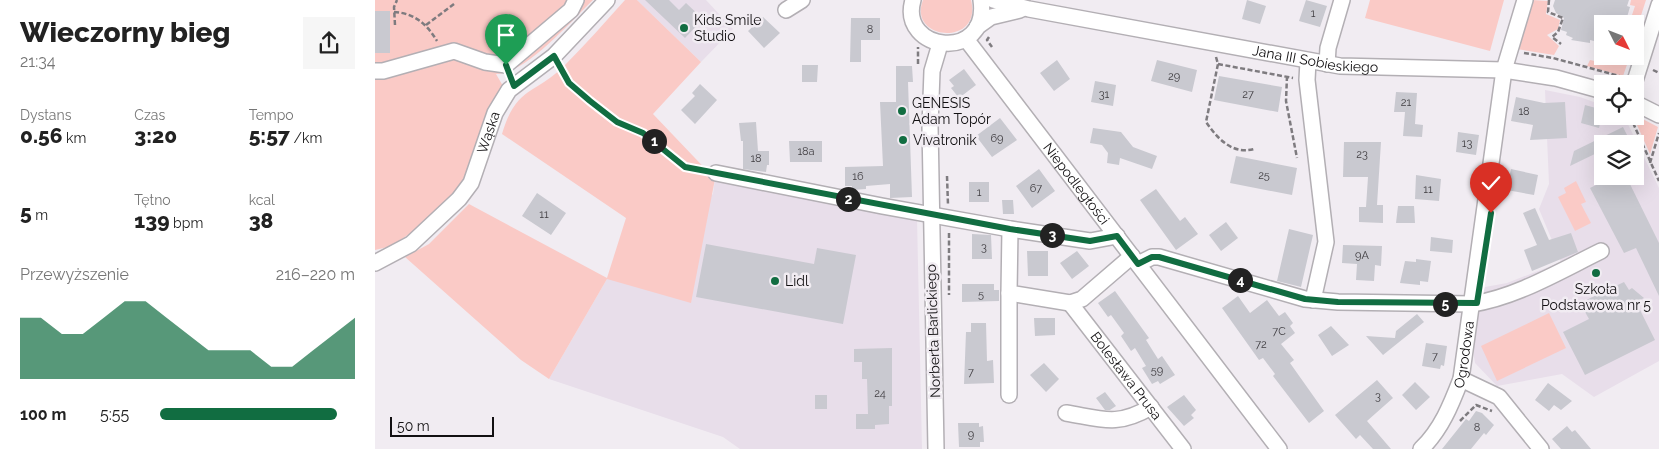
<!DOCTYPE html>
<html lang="pl">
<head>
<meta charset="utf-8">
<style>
  body { margin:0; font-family:Raleway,sans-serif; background:#f6f6f6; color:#222; height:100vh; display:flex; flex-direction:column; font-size:19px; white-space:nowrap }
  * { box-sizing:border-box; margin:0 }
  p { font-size:16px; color:#767676 }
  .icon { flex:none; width:28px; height:28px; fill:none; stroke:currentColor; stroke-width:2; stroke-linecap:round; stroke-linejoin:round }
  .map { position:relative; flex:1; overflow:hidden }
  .sheet { display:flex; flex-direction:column; background:#fff; width:375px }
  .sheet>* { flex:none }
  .needle { width:32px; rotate:132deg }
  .controls { position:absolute; left:1219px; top:15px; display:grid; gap:10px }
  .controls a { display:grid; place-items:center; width:50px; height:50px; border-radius:0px; background:#fff; box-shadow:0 5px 20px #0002; font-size:25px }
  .scale { position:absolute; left:15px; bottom:12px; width:104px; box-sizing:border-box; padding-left:5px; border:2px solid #121012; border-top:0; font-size:14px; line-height:18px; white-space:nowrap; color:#121012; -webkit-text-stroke:4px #f1ecf2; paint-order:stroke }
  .pin { position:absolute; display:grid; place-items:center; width:42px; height:42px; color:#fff; margin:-51px -21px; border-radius:50% 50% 50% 0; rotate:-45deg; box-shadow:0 0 5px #0007 }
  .pin .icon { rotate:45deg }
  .km { position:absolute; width:25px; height:25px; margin:-12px; border-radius:50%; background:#222; color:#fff; font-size:14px; line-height:25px; text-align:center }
  .round { display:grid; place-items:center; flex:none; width:52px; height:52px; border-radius:0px; background:#f6f6f6 }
  .overview { display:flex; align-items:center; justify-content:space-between; height:85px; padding:0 20px }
  h1 { font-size:28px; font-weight:800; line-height:38px }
  .figures { display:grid; grid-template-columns:repeat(3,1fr); gap:8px; height:85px; padding:5px 20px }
  .figures div { display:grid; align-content:center }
  .figures b { font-size:21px; font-weight:800 }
  .figures small { font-size:14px; font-weight:400 }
  .figures p { font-size:14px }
  .chart { height:140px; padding:10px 20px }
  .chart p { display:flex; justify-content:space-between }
  .chart svg { width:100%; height:90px; margin-top:5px; fill:#116d41; opacity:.7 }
  ul { padding:0 20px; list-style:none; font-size:16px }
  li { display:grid; grid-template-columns:80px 60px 1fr; align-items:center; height:38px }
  li i { height:12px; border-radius:6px; background:#116d41 }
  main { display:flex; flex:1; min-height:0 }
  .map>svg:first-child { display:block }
</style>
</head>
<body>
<main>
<section class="sheet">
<div class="overview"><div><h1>Wieczorny bieg</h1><p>21:34</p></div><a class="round"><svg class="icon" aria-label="share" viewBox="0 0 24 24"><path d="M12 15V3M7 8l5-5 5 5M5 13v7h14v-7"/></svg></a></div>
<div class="figures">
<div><p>Dystans</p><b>0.56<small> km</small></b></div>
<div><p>Czas</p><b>3:20</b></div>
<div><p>Tempo</p><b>5:57<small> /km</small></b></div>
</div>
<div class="figures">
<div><b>5<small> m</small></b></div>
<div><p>Tętno</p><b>139<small> bpm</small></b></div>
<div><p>kcal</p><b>38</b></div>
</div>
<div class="chart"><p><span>Przewyższenie</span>216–220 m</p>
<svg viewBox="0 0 160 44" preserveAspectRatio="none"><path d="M0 44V14L10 14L20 22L30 22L40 14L50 6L60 6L70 14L80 22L90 30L100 30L110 30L120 38L130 38L140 30L150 22L160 14V44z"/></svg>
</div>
<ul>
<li><b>100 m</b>5:55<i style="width:91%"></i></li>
</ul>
</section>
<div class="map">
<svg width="1284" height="449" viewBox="0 0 1284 449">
  <rect width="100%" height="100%" fill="#f1ecf2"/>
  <path fill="#e8deea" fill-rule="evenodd" d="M262 0H331L358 29 326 62Z
    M1170 90 1205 97 1227 105 1228 116H1249L1284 188V361L1219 397 1187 374 1122 386 1100 363 1099 357V338L1106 295 1110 287 1132 283 1186 262 1164 209 1174 184ZM1228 144H1260V176H1228Z
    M340 179 542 218 547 449H365L348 437 174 379 232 279 338 194Z"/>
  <path fill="#facac6" d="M0 0H218C196 21 151 74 121 74L128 86 90 180 51 222 17 246 0 250Z
    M250 0H262L326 62 278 114 340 179 316 303 232 279 174 379 146 360 30 257 54 244 94 204 232 278 251 218 127 134C141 86 160 95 190 65 211 44 230 22 250 0Z
    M548 0H596C608 47 532 41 548 0Z
    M995 0H1129L1115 51 990 18Z
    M1157 0 1173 1 1171 14 1185 20 1183 29 1172 35 1184 46 1179 55 1142 49Z
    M1256 0H1271L1260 34V24H1254L1260 6 1255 5Z
    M1236 56H1255L1248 76 1212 66 1215 60 1220 61Z
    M1260 115 1283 127 1275 154 1258 116Z
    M1201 181 1211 202 1206 204 1216 223 1200 231 1183 197 1191 193 1189 188Z
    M1174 313 1191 348 1122 381 1106 346Z"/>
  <path fill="#c9c9d0" d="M270 0H294L304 10 311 3 328 19 310 38Z
    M872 0 891 6 885 24 867 19Z
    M931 0 952 6 945 27 924 21Z
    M1180 0H1254L1252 6 1255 7 1250 24H1228V27L1223 29V42L1215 40V43L1196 40 1198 38 1191 35 1192 32 1186 30 1189 18 1181 13 1178 6Z
    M0 11H15V53H0Z
    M388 17 405 33 389 48 373 31Z
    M476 18H505V40H486V62H475Z
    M682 60 695 79 679 91 665 73Z
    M782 60 822 70 817 92 776 81Z
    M427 65H443L442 82H427Z
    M521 66H537L538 82H533L537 197 515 198V184L491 186V189L477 190V186H470V167L508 166 505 102H521Z
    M589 69 601 85 584 98 576 88 579 86 574 80Z
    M844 76 907 87 903 112 839 100Z
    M720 81 741 85 738 106 716 102Z
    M325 84 342 100 320 124 306 110 320 96 317 93Z
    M1021 92 1042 93 1040 124 1048 125 1047 137 1028 136 1030 112H1019Z
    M1141 97 1169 103 1190 102 1192 138 1155 140 1158 125 1136 121Z
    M1210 105 1228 110 1224 128 1206 123Z
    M625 118 642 140 617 157 601 136Z
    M381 122 383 151H394V165H392L391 172 368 169V141H366L364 123Z
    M1248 127 1253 137 1241 144H1228V150L1195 166 1199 151Z
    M718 128 746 132 758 147 782 156 777 169 745 158 744 165 732 163 733 153 727 145 715 143Z
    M1083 132 1104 135 1101 155 1081 152Z
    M414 141H447V162H415Z
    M969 142H1006L1002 205H1008V223L984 222V207H991L993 177H968Z
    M861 156 922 168 917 195 855 183Z
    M664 169 680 191 657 208 641 186Z
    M1136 169 1163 175 1159 195 1132 190Z
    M1041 175 1066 179 1064 201 1040 199Z
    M1239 176H1251L1284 243V296L1261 248 1249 253 1215 188Z
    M594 182H614V202H594Z
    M781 189 805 221 810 217 823 234 801 250 765 200Z
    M162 193 191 213 176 235 147 216Z
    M627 200H638L639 214H628Z
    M1023 206H1039L1040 223H1021Z
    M1160 208 1174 240 1196 233 1203 252 1157 271 1149 250 1162 245 1148 213Z
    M851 222 863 238 846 251 834 235Z
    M914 229 938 235 926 287 902 281Z
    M597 234 616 235 617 259H597Z
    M1056 237 1078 240 1077 253 1055 251Z
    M331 244 439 264 442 248 481 255 468 324 321 297Z
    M968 245 1007 246 1006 266 1000 265 999 281 981 280 982 264 967 263Z
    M652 251H673V276H653Z
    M702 251 714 266 697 279 685 263Z
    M1041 259 1056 261 1053 282 1045 281V285L1025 283 1030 261 1041 262Z
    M1249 282 1254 290 1257 288 1269 298 1261 302 1280 340 1210 375 1188 332 1214 319 1205 303Z
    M587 284H619V290H624V301L587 302Z
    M740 291 774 338 771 340 783 359 787 356 800 375 785 384 783 381 777 384 767 368 771 366 760 348 756 351 746 336 749 333 736 315 733 317 723 303Z
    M863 296 875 313 892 300 904 316 910 312 918 323 915 326 920 333 906 344 919 360 915 363 949 411 934 423 898 376 900 374 888 358 884 360 847 308Z
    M1042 314 1049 322 1008 355 991 336 1020 338 1021 331Z
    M659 318H680V335L660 336Z
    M596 323H611L612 361 618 360 619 383 589 384 591 332H596Z
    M956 326 974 345 957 356 943 335Z
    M1051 343 1072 346 1069 366 1066 365 1065 369 1047 366Z
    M517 348V406H514V424L500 425V429H481V414H493L492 379H487V362H479V349Z
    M669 363 684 379 671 392 655 375Z
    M1002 380 1018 398 992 421 1016 449H998L985 435 981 439 960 415Z
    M1040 382 1055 397 1041 410 1027 395Z
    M1173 383 1197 401 1186 410 1179 405 1174 411 1160 400Z
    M730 392 741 406 735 410H730L721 398Z
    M440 395H452V409H440Z
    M809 395 821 410 816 415 819 418 809 426 792 407Z
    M1101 411 1107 413 1119 425 1111 435 1109 433 1096 449H1067L1091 419 1094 421Z
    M583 423H604V427L608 426 609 442H605V447H584Z
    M1192 426 1197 432 1200 430 1216 449H1186L1177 439Z"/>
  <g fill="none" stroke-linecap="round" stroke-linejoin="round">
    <g stroke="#b3afb4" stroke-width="18">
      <g id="minor">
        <path d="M538 0C523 52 615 63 606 0"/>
        <path id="s1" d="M618 0 654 9 965 66 1129 70 1181 78 1228 91"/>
        <path d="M411 10 427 0"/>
        <path d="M602 27 616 17 645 10"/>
        <path id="s2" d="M591 39 904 449"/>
        <path d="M933 61 932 80 951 242 938 300"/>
        <path d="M952 64 953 48 967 0"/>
        <path d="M0 71H8L79 51 110 62 131 65 196 10 201 0"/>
        <path d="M1259 84 1284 5"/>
        <path d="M1260 103 1284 115"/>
        <path d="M341 173 507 206 635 229 715 241 742 236"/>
        <path d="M635 229 634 293 695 303 707 299 757 256"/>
        <path id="s3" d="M0 263 36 244 84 199 96 183 120 113 134 90 179 56 232 0"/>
        <path d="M763 264 777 257H784L930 299 963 302 1097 304C1142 297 1185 271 1226 251"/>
        <path d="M634 293V395"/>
        <path id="s4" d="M695 303 808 449"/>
        <path d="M1086 379 1124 397 1166 449"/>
        <path d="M691 413C727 419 742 427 776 407"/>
        <path d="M561 449 555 126 557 71 565 44"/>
        <path id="s5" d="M1046 449C1066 430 1076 405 1086 379L1129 70 1150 0"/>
      </g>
    </g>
    <path stroke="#7e7b7f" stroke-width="2.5" stroke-dasharray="5 2.5" stroke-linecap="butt" d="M1174 0 1173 12 1188 18 1183 32 1177 37 1186 44
      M19 12C39 13 52 24 62 41
      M20 25 19 7 22 0
      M51 25 79 4
      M614 37 612 40 617 47
      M1149 53 1178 58 1248 77
      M841 57 843 64 831 122C842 138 857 155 879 149
      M543 64V47
      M843 64 918 78
      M186 68 194 83 242 123 268 133 310 167 328 170
      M1278 70 1284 73
      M912 76 911 101 922 158
      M1255 116 1284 181
      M1275 163 1284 133
      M572 176 573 205
      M574 233V295
      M1085 421 1101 405 1117 411"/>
    <use href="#minor" stroke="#fff" stroke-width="15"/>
  </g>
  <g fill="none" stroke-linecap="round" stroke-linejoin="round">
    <g stroke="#fff" stroke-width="10">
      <path id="route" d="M131 65 139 86 179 56 194 83 215 101 242 122 268 133 310 167 635 229 715 241 742 236 763 264 777 257H784L930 299 963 302 1102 303 1116 213"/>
    </g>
    <use href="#route" stroke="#116d41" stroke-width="6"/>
  </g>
  <g fill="#116d41" stroke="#f1ecf2" stroke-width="2">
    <circle cx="309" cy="28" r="5"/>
    <circle cx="527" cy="111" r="5"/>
    <circle cx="528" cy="140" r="5"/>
    <circle cx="1221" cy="273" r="5"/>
    <circle cx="400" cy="281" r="5"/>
  </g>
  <g text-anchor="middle" stroke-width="5" stroke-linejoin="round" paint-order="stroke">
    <g font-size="11" fill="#403e42">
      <text x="938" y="17">1</text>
      <text x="495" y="33">8</text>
      <text x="799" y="80">29</text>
      <text x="729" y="98">31</text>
      <text x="873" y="98">27</text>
      <text x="1031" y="106">21</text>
      <text x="1149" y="115">18</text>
      <text x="622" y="142">69</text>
      <text x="1092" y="147">13</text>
      <text x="431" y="155">18a</text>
      <text x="987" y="158">23</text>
      <text x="381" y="162">18</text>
      <text x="889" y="179">25</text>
      <text x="483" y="180">16</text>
      <text x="661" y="192">67</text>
      <text x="1053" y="193">11</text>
      <text x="604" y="196">1</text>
      <text x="169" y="218">11</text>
      <text x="609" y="251">3</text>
      <text x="987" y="259">9A</text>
      <text x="606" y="298">5</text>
      <text x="904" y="335">7C</text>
      <text x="886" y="348">72</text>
      <text x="1060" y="360">7</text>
      <text x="782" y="374">59</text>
      <text x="596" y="376">7</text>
      <text x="505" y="397">24</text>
      <text x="1003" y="400">3</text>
      <text x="1102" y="431">8</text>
      <text x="596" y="438">9</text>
    </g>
    <g font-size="14" fill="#121012" stroke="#f1ecf2" text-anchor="start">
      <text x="319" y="25">Kids Smile<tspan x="319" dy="16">Studio</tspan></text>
      <text x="537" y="108">GENESIS<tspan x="537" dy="16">Adam Topór</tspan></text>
      <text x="538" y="145">Vivatronik</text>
      <text x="410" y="286">Lidl</text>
      <text x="1221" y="294" text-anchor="middle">Szkoła<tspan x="1221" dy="16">Podstawowa nr 5</tspan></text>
    </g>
    <g font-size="14" fill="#121012" stroke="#f1ecf2">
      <text dy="5" stroke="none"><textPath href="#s1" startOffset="328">Jana III Sobieskiego</textPath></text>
      <text dy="5" stroke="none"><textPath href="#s3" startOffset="180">Wąska</textPath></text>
      <text dy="5" stroke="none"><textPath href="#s2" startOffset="182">Niepodległości</textPath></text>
      <text transform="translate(558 331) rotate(-92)" y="5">Norberta Barlickiego</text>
      <text dy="5" stroke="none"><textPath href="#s5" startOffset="106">Ogrodowa</textPath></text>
      <text dy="5" stroke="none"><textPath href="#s4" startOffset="92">Bolesława Prusa</textPath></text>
    </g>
  </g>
</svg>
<div class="controls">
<a><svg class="needle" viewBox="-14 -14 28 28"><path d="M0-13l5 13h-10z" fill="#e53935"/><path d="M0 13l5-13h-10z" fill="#767676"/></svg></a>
<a><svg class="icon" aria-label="locate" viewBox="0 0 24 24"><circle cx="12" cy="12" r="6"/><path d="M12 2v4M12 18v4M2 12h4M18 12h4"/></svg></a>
<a><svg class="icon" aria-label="layers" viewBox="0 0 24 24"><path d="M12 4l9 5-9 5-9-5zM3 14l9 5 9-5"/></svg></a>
</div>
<div class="scale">50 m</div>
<div class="pin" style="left:131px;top:65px;background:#1e9e55"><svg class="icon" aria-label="arrive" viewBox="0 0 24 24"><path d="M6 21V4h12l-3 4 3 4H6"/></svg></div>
<div class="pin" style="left:1116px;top:213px;background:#d93025"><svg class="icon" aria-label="check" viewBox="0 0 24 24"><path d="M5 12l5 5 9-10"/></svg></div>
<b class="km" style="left:279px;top:141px">1</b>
<b class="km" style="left:473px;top:199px">2</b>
<b class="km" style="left:677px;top:235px">3</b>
<b class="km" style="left:865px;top:280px">4</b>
<b class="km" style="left:1070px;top:304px">5</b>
</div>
</main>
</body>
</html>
